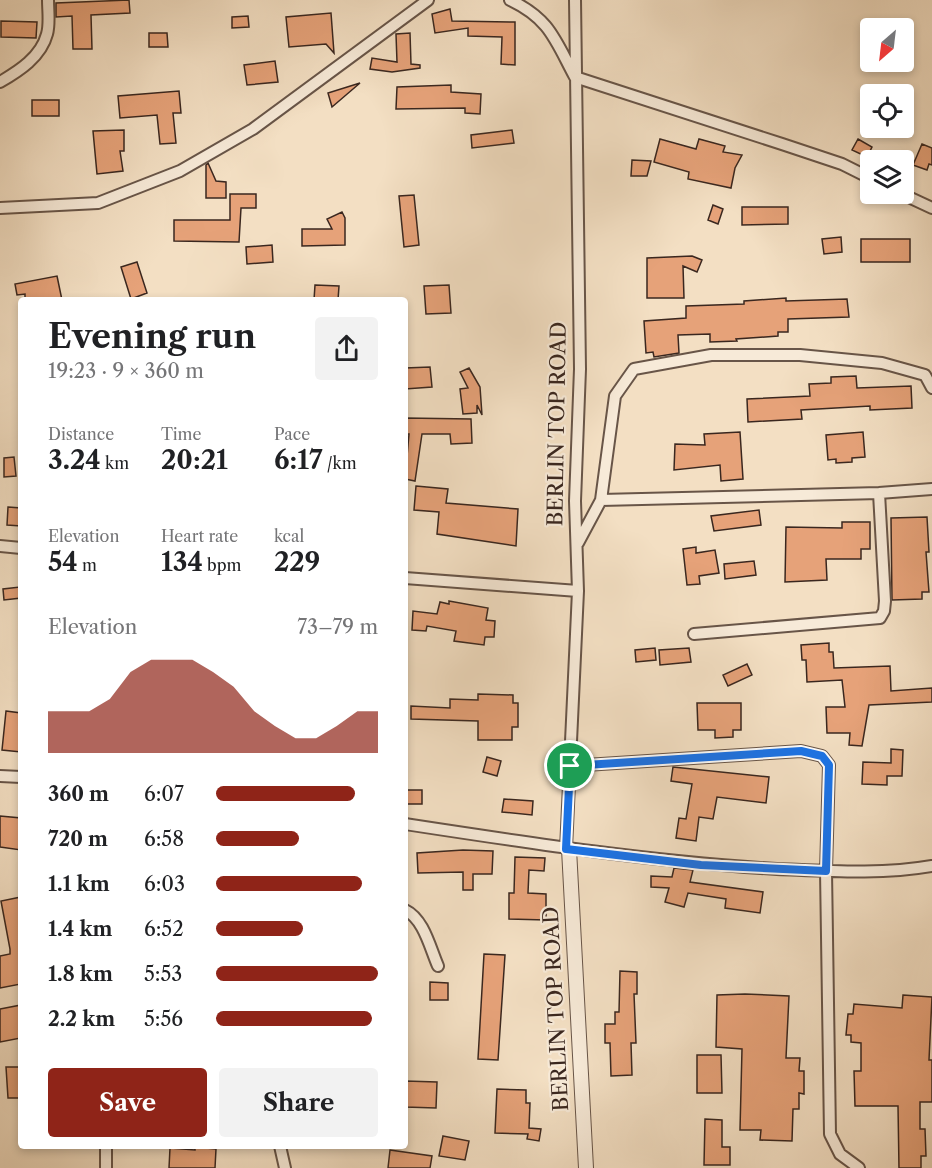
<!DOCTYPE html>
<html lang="en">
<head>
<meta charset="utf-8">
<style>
  body { margin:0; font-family:"Libre Caslon Text",serif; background:#f2f2f2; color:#202124; height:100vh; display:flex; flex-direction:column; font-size:22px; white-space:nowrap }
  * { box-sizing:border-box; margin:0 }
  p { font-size:20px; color:#757577 }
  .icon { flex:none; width:33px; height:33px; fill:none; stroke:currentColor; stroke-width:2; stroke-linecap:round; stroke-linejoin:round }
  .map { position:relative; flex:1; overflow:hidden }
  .details { position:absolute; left:18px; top:297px; width:390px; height:852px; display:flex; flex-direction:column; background:#fff; border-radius:6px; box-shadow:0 3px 9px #0003 }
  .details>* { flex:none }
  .needle { width:39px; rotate:208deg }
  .fabs { position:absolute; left:860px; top:18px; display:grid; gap:12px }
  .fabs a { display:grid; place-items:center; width:54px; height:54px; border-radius:6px; background:#fff; box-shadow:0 3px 9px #0003; font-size:30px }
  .pin { position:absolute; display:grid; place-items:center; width:51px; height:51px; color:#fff; margin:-26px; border:3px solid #fff; border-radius:50%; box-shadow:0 2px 6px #0007 }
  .round { display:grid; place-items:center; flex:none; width:63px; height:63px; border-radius:6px; background:#f2f2f2 }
  .headline { display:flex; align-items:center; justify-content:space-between; height:102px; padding:0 30px }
  h1 { font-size:33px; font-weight:700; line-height:45px }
  .stats { display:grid; grid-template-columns:repeat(3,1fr); gap:9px; height:102px; padding:6px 30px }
  .stats div { display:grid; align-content:center }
  .stats b { font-size:26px; font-weight:700 }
  .stats small { font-size:16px; font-weight:400 }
  .stats p { font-size:16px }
  .chart { height:168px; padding:12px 30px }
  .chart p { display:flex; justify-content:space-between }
  .chart svg { width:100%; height:108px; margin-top:6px; fill:#8f2418; opacity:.7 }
  .primary-button { display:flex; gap:12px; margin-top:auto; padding:12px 30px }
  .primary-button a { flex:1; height:69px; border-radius:6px; background:#8f2418; color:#fff; font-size:24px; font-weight:700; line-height:69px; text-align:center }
  .primary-button a+a { background:#f2f2f2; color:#202124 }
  ul { padding:0 30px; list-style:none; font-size:20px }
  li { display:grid; grid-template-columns:96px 72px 1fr; align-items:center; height:45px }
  li i { height:15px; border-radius:8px; background:#8f2418 }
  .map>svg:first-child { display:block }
</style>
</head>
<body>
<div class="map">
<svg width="932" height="1168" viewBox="0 0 932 1168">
  <rect width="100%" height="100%" fill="#f3dfc3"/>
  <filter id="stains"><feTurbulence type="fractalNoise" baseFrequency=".00333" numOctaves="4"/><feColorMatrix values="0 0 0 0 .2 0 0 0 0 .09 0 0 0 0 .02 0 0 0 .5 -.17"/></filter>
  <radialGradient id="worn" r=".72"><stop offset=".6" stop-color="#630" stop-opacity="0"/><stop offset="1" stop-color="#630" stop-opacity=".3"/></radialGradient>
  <path fill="#e6a279" stroke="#3a271f" stroke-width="1.5" d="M129 0 130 13 91 15 92 49H73L72 16 56 17V3Z
    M450 9 452 21 515 22V65L501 64 502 37 468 36V28L435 33 432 14Z
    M331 13 334 53 326 44 289 47 286 17Z
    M248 16 249 27 232 28V17Z
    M1 21 37 22 36 38 1 37Z
    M149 33H167L168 47H149Z
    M410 33 411 64 420 65V68L392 72 370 69 372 58 397 62 396 34Z
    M275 61 278 82 247 85 244 65Z
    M360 83 332 107 328 93Z
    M451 85V92L481 94 480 114 465 113V108L396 109 397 87Z
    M179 91 181 113H173L176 143 160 144 157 115 120 118 118 96Z
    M32 100H59V116H32Z
    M124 130V151H120L123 171 97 174 93 131Z
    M512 130 514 143 472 148 471 135Z
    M660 139 696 149 699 139 725 146 723 152 742 155 735 168 731 188 688 179 689 172 654 162Z
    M858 139 872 147 867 157 852 150Z
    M922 144 932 148V165L929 164 927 170 913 165Z
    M632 160 651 161 647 176H631Z
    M208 163 216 181 226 182V198H206V165Z
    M230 194H256V208H241L239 242 174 241V220H230Z
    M414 195 419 245 404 247 399 196Z
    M713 205 723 209 718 224 708 220Z
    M742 207H788V224L742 225Z
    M342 212 345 218V245L302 246V229H332L327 219Z
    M841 237 842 252 824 254 822 239Z
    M861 239H910V262H861Z
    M272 245 273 262 247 264 246 247Z
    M692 256 702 260 697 272 683 266 684 298H647V258Z
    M137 262 147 293 131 299 121 267Z
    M57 276 62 300H25V294L17 295 15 284Z
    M315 285 339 286 338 300H314Z
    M449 285 451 313 426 314 424 286Z
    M786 298V301L847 299 849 317 788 319V332H778V336L736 339 737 341 710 342V334L678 335 679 353 654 357 653 352 646 353 644 321 686 318V306L744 304V301Z
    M430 367 432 387 405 389V368Z
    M469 368 480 387 482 415 477 405V413L463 414 460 389 468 388 460 372Z
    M856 376 857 388 911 386 912 408 870 410V406L801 410 802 419 748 422 747 399 810 396 809 384 831 383V377Z
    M405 418 471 419 472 443 451 444 450 434H422L415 481 405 479 409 434H405Z
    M740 432 743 479 721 481 720 465 674 470 675 444 705 445 704 434Z
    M863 432 865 457 852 458V462L836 463V459L828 460 826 435Z
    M14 457 16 476 4 477V458Z
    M416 486 448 489 446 503 518 509 516 546 437 534 439 512 414 510Z
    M8 507 21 508V526L7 525Z
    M759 510 761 525 714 531 711 516Z
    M927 517 929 552H926L929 592H922V599L892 600 891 518Z
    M842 522H870V549H861V559H826L827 580 785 582 786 527 842 528Z
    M696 547V553L715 550 719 573 699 576 700 584 687 585 683 549Z
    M754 561 756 575 725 579 724 564Z
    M20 587 21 598 4 600 3 589Z
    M449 601 488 608 486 620 495 621 494 637H485L484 645 454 641 456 631 427 626 426 631 412 630 413 611 437 614 440 602 449 604Z
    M829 643V652H833L834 668 890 666 891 691 932 688V702L869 705 862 746 849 745 850 733H827L826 707H845L842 680 807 682 806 660H802L801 645Z
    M655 648 656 660 636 662 635 650Z
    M689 648 691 662 660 665 659 650Z
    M747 664 752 675 728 686 723 675Z
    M478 694 513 695V703H518V727H512V740H478V721L411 719V706L450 708V699L478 700Z
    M697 703H741V730H733V737L715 738V730H698Z
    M6 711 21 713V752L2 750Z
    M891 749 903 750 902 776H887V785L862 784 863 762 891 763Z
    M487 757 501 761 497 776 483 772Z
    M673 767 769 777 766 803 717 797 713 819 699 817 696 841 676 838 679 818 686 819 692 784 671 781Z
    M405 790H422V804H405Z
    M504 799 533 801 532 815 502 812Z
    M0 816 21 818V850L0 847Z
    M463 850 493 851 492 874H473V890H463V872L418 873 417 853Z
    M515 857 545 858 544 871 529 870 528 893 546 894V920L509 919V893H514Z
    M674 868 693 870 690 882 763 892 760 913 725 908 726 899 688 893 684 907 665 902 669 888 651 887V876L672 877Z
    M21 897V984L0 988V956L10 954V949L1 901Z
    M484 954 505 955 498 1060 478 1059Z
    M620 971 637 972V994H634L636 1043H631L632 1075 611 1076 610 1043H605V1024H615V1012H619Z
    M430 982 448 983V1000H430Z
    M745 994 789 996 786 1058H800L799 1071H804V1094L799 1093V1109H793L792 1141 760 1140 761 1130H740L742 1049 716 1047 717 995Z
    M903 995 932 997 929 1060H932V1102H920V1129H925L926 1156H921V1168H899L898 1106H855L854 1071H861V1043L851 1042V1035H846L848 1014H853L854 1004 902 1008Z
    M21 1005V1038L0 1042V1009Z
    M697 1055H721L722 1093H697Z
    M6 1067H21V1098H8Z
    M405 1081 437 1082 436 1108 405 1107Z
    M497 1089 526 1090V1103H530L529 1128 541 1129 539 1141 527 1139 528 1134 495 1133Z
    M705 1119 722 1120V1147H730V1165H704Z
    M443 1136 469 1141 465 1160 439 1156Z
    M195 1147 216 1149 215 1168H169L170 1148 195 1150Z
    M390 1150 432 1156 430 1168H388Z"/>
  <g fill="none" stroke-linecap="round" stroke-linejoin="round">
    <g stroke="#685548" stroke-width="14">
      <path id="minor" d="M510 0C550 19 555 40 575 77L782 144 842 164 870 178
        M0 82C19 71 41 57 47 34 50 24 48 11 48 0
        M902 194 932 208
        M0 208 98 203 180 171 253 129 428 0
        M601 500 879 493 932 489
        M578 543 601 500 615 396 634 369 711 355H800L882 363 925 375 932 388
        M0 546 21 548
        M405 578 578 591
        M694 634 880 618 884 611 885 601 879 493
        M570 766 801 751 822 756 829 765 826 871 830 1134 840 1154 859 1168
        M0 776 21 777
        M405 824C529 843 652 862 777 869 828 871 881 875 932 866
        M566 849 578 591 575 501 580 369 575 0
        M405 910C424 919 430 948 438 966
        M106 1146V1168
        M280 1146 285 1168"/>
    </g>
    <g stroke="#685548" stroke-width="16">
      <path id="tertiary" d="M569 849 586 1168"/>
    </g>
    <use href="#minor" stroke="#f7ead8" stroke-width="10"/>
    <use href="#tertiary" stroke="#f7ead8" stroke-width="14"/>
  </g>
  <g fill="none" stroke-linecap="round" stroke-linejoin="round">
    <g stroke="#fff" stroke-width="12">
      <path id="route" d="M801 751 822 756 829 765 826 871 701 865 566 849 570 766Z"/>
    </g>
    <use href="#route" stroke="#1a73e8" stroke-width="8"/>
  </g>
  <g text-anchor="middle" stroke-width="4.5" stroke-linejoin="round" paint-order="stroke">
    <g font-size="21" fill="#3a271f" stroke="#f7ead8">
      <text transform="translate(557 424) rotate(-89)" y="7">BERLIN TOP ROAD</text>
      <text transform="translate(556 1009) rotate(-93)" y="7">BERLIN TOP ROAD</text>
    </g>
  </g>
  <rect width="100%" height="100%" filter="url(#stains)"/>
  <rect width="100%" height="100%" fill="url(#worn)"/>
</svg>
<div class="fabs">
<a><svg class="needle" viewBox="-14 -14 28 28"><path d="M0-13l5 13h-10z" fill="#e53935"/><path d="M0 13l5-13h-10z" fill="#757577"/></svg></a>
<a><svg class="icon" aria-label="locate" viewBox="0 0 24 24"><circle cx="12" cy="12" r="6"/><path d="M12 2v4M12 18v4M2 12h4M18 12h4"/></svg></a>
<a><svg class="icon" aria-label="layers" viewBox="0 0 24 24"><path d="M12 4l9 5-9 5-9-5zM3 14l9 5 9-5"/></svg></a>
</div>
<div class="pin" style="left:570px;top:766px;background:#1e9e55"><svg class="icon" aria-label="arrive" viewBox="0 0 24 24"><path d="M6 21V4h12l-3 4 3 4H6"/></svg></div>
<section class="details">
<div class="headline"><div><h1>Evening run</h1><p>19:23 · 9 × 360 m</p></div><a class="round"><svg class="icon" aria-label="share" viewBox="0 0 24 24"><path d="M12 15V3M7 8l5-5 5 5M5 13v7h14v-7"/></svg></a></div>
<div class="stats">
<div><p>Distance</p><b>3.24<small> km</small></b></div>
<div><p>Time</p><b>20:21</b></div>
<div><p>Pace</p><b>6:17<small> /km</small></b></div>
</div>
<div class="stats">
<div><p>Elevation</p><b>54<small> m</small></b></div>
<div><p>Heart rate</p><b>134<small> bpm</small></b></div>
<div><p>kcal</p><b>229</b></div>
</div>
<div class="chart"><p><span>Elevation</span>73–79 m</p>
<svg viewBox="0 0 160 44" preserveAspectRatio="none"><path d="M0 44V27L10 27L20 27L30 22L40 11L50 6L60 6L70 6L80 11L90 17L100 27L110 33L120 38L130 38L140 33L150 27L160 27V44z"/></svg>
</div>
<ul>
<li><b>360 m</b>6:07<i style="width:86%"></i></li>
<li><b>720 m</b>6:58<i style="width:51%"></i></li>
<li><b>1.1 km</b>6:03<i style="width:90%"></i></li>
<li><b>1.4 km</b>6:52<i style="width:54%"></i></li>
<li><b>1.8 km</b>5:53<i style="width:100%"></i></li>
<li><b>2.2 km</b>5:56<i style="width:96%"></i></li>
</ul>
<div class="primary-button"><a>Save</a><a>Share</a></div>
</section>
</div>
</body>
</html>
